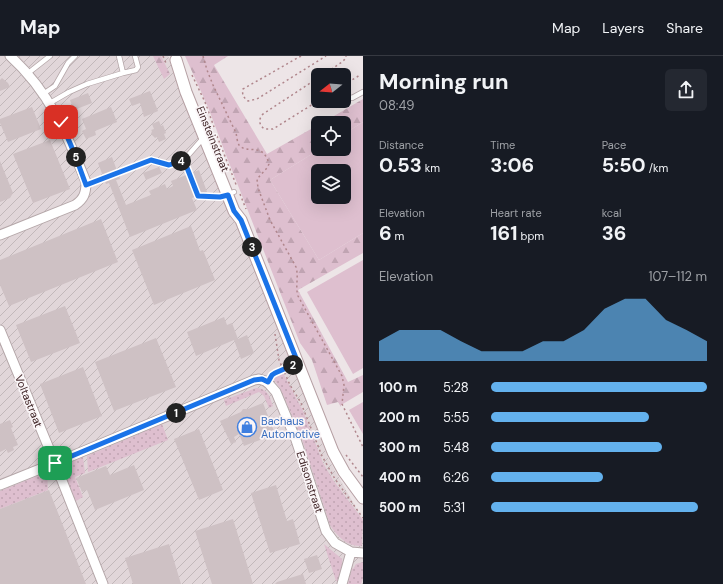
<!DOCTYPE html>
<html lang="en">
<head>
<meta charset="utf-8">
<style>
  body { margin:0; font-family:"DM Sans",sans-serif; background:#242831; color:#f1f3f6; height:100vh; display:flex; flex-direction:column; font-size:15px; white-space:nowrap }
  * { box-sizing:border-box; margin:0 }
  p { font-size:13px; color:#9ea1a6 }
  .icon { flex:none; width:22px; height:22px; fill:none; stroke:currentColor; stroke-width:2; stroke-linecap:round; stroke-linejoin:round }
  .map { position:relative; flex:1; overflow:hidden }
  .side { display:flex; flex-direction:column; background:#171b24; width:360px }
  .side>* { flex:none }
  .needle { width:26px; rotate:253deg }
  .buttons { position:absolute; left:311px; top:12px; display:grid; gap:8px }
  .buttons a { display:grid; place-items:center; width:40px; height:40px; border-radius:6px; background:#171b24; box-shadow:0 4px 16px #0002; font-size:20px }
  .pin { position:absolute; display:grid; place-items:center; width:34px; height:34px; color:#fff; margin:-17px; border-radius:8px; box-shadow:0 2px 6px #0006 }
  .km { position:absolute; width:20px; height:20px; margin:-10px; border-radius:50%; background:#222; color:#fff; font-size:11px; line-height:20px; text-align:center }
  .round { display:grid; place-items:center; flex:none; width:42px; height:42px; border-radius:6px; background:#242831 }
  .headline { display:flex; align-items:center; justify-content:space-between; height:68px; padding:0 16px }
  h1 { font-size:22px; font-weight:700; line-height:30px }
  .figures { display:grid; grid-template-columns:repeat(3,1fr); gap:6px; height:68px; padding:4px 16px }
  .figures div { display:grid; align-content:center }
  .figures b { font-size:20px; font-weight:700 }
  .figures small { font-size:11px; font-weight:400 }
  .figures p { font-size:11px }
  .chart { height:112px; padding:8px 16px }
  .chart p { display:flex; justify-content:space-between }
  .chart svg { width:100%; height:72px; margin-top:4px; fill:#63b1ed; opacity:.7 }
  ul { padding:0 16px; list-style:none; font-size:13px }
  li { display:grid; grid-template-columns:64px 48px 1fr; align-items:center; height:30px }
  li i { height:10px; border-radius:5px; background:#63b1ed }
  header { display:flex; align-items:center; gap:24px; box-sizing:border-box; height:56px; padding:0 20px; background:#171b24; border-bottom:1px solid #363941 }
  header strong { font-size:19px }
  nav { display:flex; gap:22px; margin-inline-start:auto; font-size:14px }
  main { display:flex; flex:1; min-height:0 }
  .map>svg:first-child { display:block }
</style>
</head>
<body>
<header>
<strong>Map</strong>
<nav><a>Map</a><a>Layers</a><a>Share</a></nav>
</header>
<main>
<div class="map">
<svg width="363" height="528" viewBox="0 0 363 528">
  <defs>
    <pattern id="industrial-furrows" width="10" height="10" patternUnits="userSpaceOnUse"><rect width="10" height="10" fill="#e1d6d9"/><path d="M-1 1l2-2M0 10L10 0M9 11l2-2" fill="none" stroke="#c2b8ba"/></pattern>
    <pattern id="grass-dots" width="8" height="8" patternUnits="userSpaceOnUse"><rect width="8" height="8" fill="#debfcf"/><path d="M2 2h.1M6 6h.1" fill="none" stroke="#c0a4b2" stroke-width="1.8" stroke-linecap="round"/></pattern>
    <pattern id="forest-firs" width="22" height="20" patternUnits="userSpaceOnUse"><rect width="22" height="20" fill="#debfcf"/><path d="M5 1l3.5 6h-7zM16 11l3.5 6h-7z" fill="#c0a4b2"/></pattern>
  </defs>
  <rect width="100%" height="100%" fill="#ede5e7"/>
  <path fill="url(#industrial-furrows)" d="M0 0H168L176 17 252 204 328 402 360 459 363 468V528H0Z"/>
  <path fill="url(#grass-dots)" d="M280 316 283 317 303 355 323 407 333 424 363 464 362 490C347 491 337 480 330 469L301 380 280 332 272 321Z
    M256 332C268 333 269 339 273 350L269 352 264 340 259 336 226 350 224 344Z
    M162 368 168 384 88 416 87 400Z
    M83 401 85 417 75 421 83 441 76 445C72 436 61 416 69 409 72 405 78 403 83 401Z
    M47 416 48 434 0 453V435Z
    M324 488 342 503V507L338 525H336Z
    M363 506V522L361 528H348L352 512 353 513 356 508Z"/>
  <path fill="url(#forest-firs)" d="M153 0H161L170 18 164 23Z
    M185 0H228L214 9 267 98 318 69V93H320L270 124 319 204 363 177V197L298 234 348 326 363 319V336L341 349V351L338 346 327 349 312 304 300 287 226 99 208 51Z
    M363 43V66L344 78V67H322Z"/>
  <path fill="#debfcf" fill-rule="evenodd" d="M363 66V177L319 204 270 124 320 93H344V78ZM318 115H344V141H318Z
    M363 204V312L353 318 307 236Z
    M363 346V378L349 354Z"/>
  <path fill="#cec1c4" d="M2 22 8 27 10 31 0 35V24Z
    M150 35 158 55 144 61 140 47 132 50 129 43Z
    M88 37 92 47 74 54 70 44Z
    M32 51 41 73 8 86 0 67V63Z
    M111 51 117 66 95 75 96 79 86 83 82 75 86 73 82 63Z
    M159 65 161 70 163 69 166 77 164 78 166 83 159 86 157 81 155 82 151 78 152 75 151 74 154 73 152 68Z
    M50 84 70 133 33 147 13 98Z
    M112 101 120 123 116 124 126 149 151 139 149 135 165 128 167 133 173 130 171 125 199 114 207 136 192 142 197 154 130 181 109 127 106 128 98 107Z
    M0 105 13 137 10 142 0 146Z
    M159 111 162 117 146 124 143 117Z
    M101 163 118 206 9 250 0 229V204Z
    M191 170 200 195 203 194 215 224 154 249 132 194Z
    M65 250 80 287 31 306 16 269Z
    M224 261 227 269 232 267 238 283 247 279 254 297 241 303 234 284 196 300 187 276Z
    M156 282 176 331 114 355 95 306Z
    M83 311 102 360 59 377 40 328Z
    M263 347 275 378 244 390 239 378 234 381 236 386 231 388 220 365 241 356 243 353H248Z
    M10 364 13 371 11 372 18 389 13 391 14 394 8 397 6 393 0 396V368Z
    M199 373 223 434 199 444 174 383Z
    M134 409 144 434 95 454 87 434 82 436 76 422 106 410 110 419Z
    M276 429 287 465 293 463 300 488 270 497 251 437Z
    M49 434 86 528H0V453Z
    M233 463 253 528H212L195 475Z
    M169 488 181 528H133L125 502Z
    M317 499 322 513 309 517 304 503Z
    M303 518 306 528H275L277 526Z"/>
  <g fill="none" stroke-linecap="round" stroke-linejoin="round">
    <g stroke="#b5a7a9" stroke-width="6">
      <path id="service" d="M123 17 136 14 138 11 135 0
        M27 18 50 0
        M43 38 55 30 68 7 75 0
        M344 39 352 42 363 36
        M50 47 69 36 87 28 123 17 119 0
        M211 77 205 80 184 104 198 140 221 141 234 136
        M86 129 151 104 169 109 184 104"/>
    </g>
    <g stroke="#b5a7a9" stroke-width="11">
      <path id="minor" d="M0 179 75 149C84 143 86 137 86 126 67 78 49 35 10 0
        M0 274 55 407 103 528
        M0 429 55 407 254 324 259 323 265 325 269 328 276 336 296 384 326 475 335 487 351 496 342 528
        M351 496 363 497"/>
    </g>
    <g stroke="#b6a0a4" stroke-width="13">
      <path id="secondary" d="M176 4 186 36 234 155 241 164 333 396 344 416 363 442"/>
    </g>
    <path stroke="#b0868c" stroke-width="1.5" stroke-dasharray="2 3" stroke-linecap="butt" d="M163 0 166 7
      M203 0 207 14 213 29 236 77C237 81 237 86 239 89 247 99 263 85 269 108L267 112 257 123 258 132 270 164 296 211C299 221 295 230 298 240L342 320 344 329 342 348 363 391
      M301 0 243 33C242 39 243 41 248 45L257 43 326 0
      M192 19 205 46 214 71
      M323 19 342 6 346 2V0
      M318 22 263 58C258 64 259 68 264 73H273L318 45
      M344 29 360 19
      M217 80 237 131
      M240 138 246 153
      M275 278 279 304 290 329 301 347 322 400 335 423 363 462
      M271 319 289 311
      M346 399 363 421"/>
    <use href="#service" stroke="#fff" stroke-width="4.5"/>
    <use href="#minor" stroke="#fff" stroke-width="9"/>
    <use href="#secondary" stroke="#fff" stroke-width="11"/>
  </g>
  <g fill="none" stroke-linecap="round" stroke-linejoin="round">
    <g stroke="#fff" stroke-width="8">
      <path id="route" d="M55 407 254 324 262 323 268 326 272 319 275 317 298 307 241 164 234 155 228 139 220 141 198 140 184 104 169 109 151 104 86 129 75 99 61 66"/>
    </g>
    <use href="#route" stroke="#1a73e8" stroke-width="5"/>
  </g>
  <defs>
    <g id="shop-ring" transform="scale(1)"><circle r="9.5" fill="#faf5f7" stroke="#3f7fe0" stroke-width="1.5"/><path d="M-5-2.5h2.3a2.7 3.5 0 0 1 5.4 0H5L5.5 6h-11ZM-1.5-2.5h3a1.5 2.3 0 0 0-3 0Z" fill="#3f7fe0"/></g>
  </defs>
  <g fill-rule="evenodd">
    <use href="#shop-ring" x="247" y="371"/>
  </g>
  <g text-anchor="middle" stroke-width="3.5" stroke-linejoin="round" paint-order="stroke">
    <g font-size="11" fill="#3f2426" stroke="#faf5f7">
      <text transform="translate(213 83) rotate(68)" y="4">Einsteinstraat</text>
      <text transform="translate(29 345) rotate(68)" y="4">Voltastraat</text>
      <text transform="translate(310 426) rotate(72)" y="4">Edisonstraat</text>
    </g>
    <g font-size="11" fill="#366cbe" stroke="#faf5f7" text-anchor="start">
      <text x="261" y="369">Bachaus<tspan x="261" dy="13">Automotive</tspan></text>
    </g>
  </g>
</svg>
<div class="buttons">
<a><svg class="needle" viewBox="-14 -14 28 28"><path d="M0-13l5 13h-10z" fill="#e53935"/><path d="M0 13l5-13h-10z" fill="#9ea1a6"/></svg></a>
<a><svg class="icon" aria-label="locate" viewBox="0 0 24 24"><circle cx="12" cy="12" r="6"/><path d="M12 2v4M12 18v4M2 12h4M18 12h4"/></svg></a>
<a><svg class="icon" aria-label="layers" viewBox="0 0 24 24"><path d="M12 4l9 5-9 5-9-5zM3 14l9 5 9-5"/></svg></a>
</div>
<div class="pin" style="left:55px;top:407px;background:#1e9e55"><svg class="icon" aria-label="arrive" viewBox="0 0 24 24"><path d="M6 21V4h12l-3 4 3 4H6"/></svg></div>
<div class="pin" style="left:61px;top:66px;background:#d93025"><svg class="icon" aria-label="check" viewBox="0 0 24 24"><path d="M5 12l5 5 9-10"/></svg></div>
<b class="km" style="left:176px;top:357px">1</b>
<b class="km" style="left:293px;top:309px">2</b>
<b class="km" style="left:252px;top:191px">3</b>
<b class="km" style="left:181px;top:105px">4</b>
<b class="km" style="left:76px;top:101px">5</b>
</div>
<section class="side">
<div class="headline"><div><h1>Morning run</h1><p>08:49</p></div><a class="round"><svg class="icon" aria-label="share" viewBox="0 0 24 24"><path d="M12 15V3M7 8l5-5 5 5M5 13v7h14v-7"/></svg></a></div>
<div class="figures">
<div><p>Distance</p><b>0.53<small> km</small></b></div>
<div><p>Time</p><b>3:06</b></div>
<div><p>Pace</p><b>5:50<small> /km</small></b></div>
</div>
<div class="figures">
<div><p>Elevation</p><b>6<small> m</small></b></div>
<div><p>Heart rate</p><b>161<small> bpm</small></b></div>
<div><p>kcal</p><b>36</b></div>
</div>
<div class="chart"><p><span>Elevation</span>107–112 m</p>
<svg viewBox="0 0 160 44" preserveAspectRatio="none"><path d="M0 44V32L10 25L20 25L30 25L40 32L50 38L60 38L70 38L80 32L90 32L100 25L110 12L120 6L130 6L140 19L150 25L160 32V44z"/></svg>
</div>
<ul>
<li><b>100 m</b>5:28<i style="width:100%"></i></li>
<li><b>200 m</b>5:55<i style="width:73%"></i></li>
<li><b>300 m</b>5:48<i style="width:79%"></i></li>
<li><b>400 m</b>6:26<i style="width:52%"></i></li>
<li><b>500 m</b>5:31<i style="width:96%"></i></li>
</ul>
</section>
</main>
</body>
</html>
